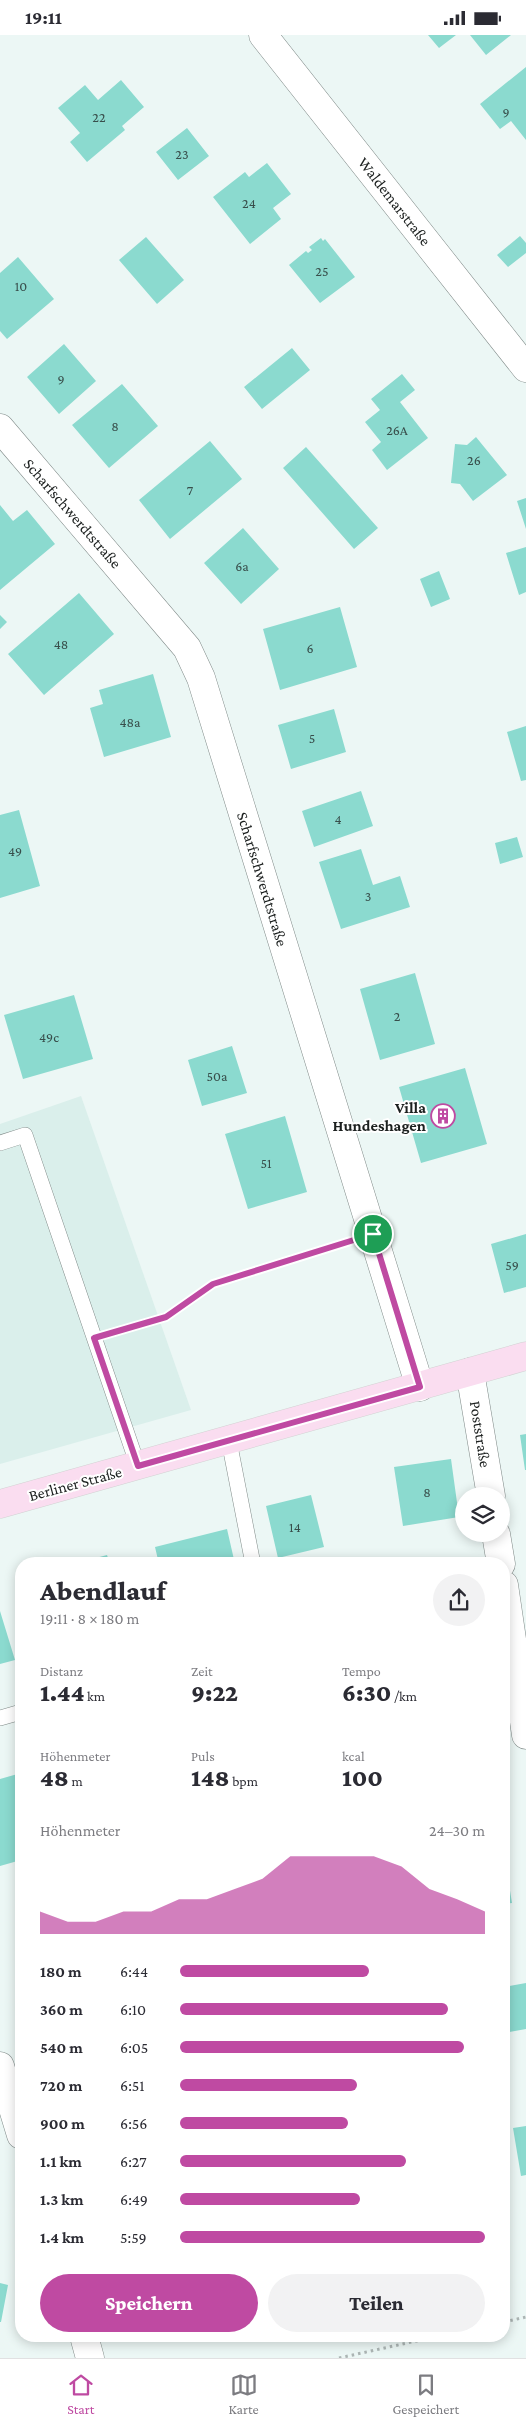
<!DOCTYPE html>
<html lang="de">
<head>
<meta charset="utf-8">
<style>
  body { margin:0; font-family:"Crimson Pro",serif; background:#f2f2f3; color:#2b2b33; height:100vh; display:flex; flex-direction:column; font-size:19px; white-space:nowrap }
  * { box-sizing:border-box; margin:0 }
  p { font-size:16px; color:#7c7c81 }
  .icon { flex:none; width:28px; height:28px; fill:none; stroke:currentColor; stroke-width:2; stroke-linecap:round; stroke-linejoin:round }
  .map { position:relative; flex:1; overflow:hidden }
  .panel { position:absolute; left:15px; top:1522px; width:495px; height:785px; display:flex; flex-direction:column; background:#fff; border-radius:20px; box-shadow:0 2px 12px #0003 }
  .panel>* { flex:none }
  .controls { position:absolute; left:455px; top:1452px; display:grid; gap:10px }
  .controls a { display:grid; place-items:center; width:55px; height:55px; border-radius:50%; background:#fff; box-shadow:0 2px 12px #0003; font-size:25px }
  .pin { position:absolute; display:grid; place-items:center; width:42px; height:42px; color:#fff; margin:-21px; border:2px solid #fff; border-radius:50%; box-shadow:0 1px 5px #0007 }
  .round { display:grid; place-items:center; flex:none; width:52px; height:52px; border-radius:26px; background:#f2f2f3 }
  .overview { display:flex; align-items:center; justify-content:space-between; height:85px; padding:0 25px }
  h1 { font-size:28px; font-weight:800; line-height:38px }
  .stats { display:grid; grid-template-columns:repeat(3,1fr); gap:8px; height:85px; padding:5px 25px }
  .stats div { display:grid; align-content:center }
  .stats b { font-size:25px; font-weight:800 }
  .stats small { font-size:14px; font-weight:400 }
  .stats p { font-size:14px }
  .chart { height:140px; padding:10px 25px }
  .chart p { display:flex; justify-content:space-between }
  .chart svg { width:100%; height:90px; margin-top:5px; fill:#bf4aa2; opacity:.7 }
  .button { display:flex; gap:10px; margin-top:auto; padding:10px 25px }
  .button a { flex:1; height:58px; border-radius:30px; background:#bf4aa2; color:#fff; font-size:20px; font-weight:800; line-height:58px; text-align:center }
  .button a+a { background:#f2f2f3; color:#2b2b33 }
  ul { padding:0 25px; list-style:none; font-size:16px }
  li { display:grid; grid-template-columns:80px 60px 1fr; align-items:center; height:38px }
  li i { height:12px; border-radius:6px; background:#bf4aa2 }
  .status { display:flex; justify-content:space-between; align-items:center; height:35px; padding:0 25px; background:#fff; direction:ltr }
  .status svg { height:14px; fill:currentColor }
  .tabs { display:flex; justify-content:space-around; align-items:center; height:70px; border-top:1px solid #e1e1e2; background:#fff; font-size:14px; color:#7c7c81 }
  .tabs a { display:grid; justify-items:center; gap:2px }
  .tabs .on { color:#bf4aa2 }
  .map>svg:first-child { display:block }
</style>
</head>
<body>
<div class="status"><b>19:11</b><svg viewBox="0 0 49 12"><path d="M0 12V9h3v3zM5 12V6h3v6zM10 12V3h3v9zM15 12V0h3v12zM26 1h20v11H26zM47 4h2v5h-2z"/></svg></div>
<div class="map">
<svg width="526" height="2323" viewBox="0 0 526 2323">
  <rect width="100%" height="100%" fill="#ecf7f5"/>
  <path fill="#daefeb" d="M81 1061 191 1375 0 1429V1089Z"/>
  <path fill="#8bdacf" d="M428 0H456L439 13Z
    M470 0H511L486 20Z
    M526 32V105L511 86 500 94 480 69Z
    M121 45 144 72 122 91 125 95 87 127 70 107 80 98 58 73 85 50 98 65Z
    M187 93 209 121 178 145 156 117Z
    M267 128 291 159 273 173 281 184 250 209 213 162 245 137 249 142Z
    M520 201 526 208V218L508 232 497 220Z
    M146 202 184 245 157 269 119 225Z
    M321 203 323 206 325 204 355 242 320 268 289 230 306 216 308 218 312 215 309 212Z
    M18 222 54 264 7 304 0 296V238Z
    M64 309 96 346 59 379 27 342Z
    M292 313 310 335 262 374 244 352Z
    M402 339 415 355 400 367 428 403 387 435 372 415 381 407 365 387 380 375 371 364Z
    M122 349 158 391 109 433 72 390Z
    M476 402 507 440 473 466 460 449 451 448 455 409 467 410Z
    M210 406 242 444 170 504 139 465Z
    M306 412 378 493 354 514 283 433Z
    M526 463V494L517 466Z
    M0 470 13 486 27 475 55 509 0 555Z
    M243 493 279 534 241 569 204 528Z
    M526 512V557L519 560 506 518Z
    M439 536 450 564 431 572 420 544Z
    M79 558 114 599 44 660 8 619Z
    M340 572 357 632 280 655 263 594Z
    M0 580 7 587 0 594Z
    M153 639 171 702 104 722 90 673 103 669 99 655Z
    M334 674 346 717 291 734 278 690Z
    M526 691V745L521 746 507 697Z
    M361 756 373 791 314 812 302 776Z
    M19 775 40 851 0 863V780Z
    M517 802 523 822 500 829 495 808Z
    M361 814 373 850 400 841 410 872 341 894 319 827Z
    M415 938 435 1009 380 1025 360 954Z
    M74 960 93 1024 23 1044 4 980Z
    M232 1011 247 1058 202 1071 188 1025Z
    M465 1033 487 1109 421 1128 399 1052Z
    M285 1081 307 1157 248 1174 225 1099Z
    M526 1199V1252L504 1258 491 1209Z
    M526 1399V1435H525L520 1400Z
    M451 1424 459 1482 403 1491 394 1432Z
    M311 1460 324 1512 278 1523 266 1471Z
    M227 1494 235 1529H159L155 1512Z
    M107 1520 110 1529H77V1528Z
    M0 1576 15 1625 0 1629Z
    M21 1738V1825L0 1831V1744Z
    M504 1818 512 1868 504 1869Z
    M526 1948V1994L504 1998V1952Z
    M526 2091V2140L521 2141 513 2093Z
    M0 2248 8 2250 1 2287H0Z"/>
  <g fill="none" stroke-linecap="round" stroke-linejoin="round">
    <g stroke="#818b89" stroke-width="16">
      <path id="service" d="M0 1108 25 1100 138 1431
        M229 1406 253 1529
        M0 1683 21 1677"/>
    </g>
    <g stroke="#818b89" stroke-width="29">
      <path id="minor" d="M263 0 526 333
        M0 393 187 613 201 643 420 1352
        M470 1337 491 1461
        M496 1499 501 1529
        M504 1550 526 1700
        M0 2031 21 2100
        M84 2301 90 2323"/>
    </g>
    <g stroke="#d2d2d2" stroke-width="29">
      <path id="primary" d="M0 1469 526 1321"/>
    </g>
    <path stroke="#acb5b4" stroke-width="3" stroke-dasharray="2.5 4" stroke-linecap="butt" d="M117 1297 166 1282 213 1249 344 1209
      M504 2287 526 2282
      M339 2323 439 2301"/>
    <use href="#service" stroke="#fff" stroke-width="15"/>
    <use href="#minor" stroke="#fff" stroke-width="28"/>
    <use href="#primary" stroke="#faddf0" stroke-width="28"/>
  </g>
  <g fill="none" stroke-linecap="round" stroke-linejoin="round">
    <g stroke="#fff" stroke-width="10">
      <path id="route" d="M373 1199 420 1352 138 1431 94 1303 166 1282 213 1249Z"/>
    </g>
    <use href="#route" stroke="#bf4aa2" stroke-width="6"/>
  </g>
  <defs>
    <g id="building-ring" transform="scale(1.25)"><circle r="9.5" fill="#fff" stroke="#bf4aa2" stroke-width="1.5"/><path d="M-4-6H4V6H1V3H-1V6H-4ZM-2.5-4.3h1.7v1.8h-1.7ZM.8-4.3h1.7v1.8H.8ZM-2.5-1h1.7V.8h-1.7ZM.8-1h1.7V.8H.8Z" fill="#bf4aa2"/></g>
  </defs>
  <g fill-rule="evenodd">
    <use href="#building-ring" x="443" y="1081"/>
  </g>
  <g text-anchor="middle" stroke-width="4" stroke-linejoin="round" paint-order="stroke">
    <g font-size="14" fill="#384e4b">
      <text x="506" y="82">9</text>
      <text x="99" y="87">22</text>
      <text x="182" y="124">23</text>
      <text x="249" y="173">24</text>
      <text x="322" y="241">25</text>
      <text x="21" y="256">10</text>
      <text x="61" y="349">9</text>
      <text x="115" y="396">8</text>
      <text x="397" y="400">26A</text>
      <text x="474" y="430">26</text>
      <text x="190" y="460">7</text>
      <text x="242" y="536">6a</text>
      <text x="61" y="614">48</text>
      <text x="310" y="618">6</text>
      <text x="130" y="692">48a</text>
      <text x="312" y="708">5</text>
      <text x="338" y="789">4</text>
      <text x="15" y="821">49</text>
      <text x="368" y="866">3</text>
      <text x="397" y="986">2</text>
      <text x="49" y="1007">49c</text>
      <text x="217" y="1046">50a</text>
      <text x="266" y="1133">51</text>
      <text x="512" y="1235">59</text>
      <text x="427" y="1462">8</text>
      <text x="295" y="1497">14</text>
    </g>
    <g font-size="16" fill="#1c201f" stroke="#fff">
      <text transform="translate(395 166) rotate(52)" y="6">Waldemarstraße</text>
      <text transform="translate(73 478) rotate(49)" y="6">Scharfschwerdtstraße</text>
      <text transform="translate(263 844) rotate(73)" y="6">Scharfschwerdtstraße</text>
      <text transform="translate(481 1399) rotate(81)" y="6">Poststraße</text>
      <text transform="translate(75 1448) rotate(-15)" y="6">Berliner Straße</text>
    </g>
    <g font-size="16" font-weight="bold" fill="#1c201f" stroke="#fff" text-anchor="end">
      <text x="426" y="1078">Villa<tspan x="426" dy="18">Hundeshagen</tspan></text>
    </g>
  </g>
</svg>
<div class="controls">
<a><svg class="icon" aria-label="layers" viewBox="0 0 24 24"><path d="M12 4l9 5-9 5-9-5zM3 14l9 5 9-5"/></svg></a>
</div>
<div class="pin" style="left:373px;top:1199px;background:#1e9e55"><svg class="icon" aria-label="arrive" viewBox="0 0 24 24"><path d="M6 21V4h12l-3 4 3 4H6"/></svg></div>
<section class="panel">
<div class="overview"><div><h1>Abendlauf</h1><p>19:11 · 8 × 180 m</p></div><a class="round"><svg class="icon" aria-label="share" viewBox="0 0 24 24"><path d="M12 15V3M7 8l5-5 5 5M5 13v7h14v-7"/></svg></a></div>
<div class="stats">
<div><p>Distanz</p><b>1.44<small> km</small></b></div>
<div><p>Zeit</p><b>9:22</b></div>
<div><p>Tempo</p><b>6:30<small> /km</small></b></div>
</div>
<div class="stats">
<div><p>Höhenmeter</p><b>48<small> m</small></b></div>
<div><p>Puls</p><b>148<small> bpm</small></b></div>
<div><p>kcal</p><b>100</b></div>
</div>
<div class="chart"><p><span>Höhenmeter</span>24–30 m</p>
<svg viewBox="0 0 160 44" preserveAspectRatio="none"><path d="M0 44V33L10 38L20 38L30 33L40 33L50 27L60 27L70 22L80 17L90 6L100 6L110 6L120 6L130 11L140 22L150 27L160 33V44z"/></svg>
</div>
<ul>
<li><b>180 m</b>6:44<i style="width:62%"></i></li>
<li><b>360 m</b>6:10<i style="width:88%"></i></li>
<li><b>540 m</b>6:05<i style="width:93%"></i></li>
<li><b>720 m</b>6:51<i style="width:58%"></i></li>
<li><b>900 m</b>6:56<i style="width:55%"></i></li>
<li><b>1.1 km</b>6:27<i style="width:74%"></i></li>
<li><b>1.3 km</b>6:49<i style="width:59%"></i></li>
<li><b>1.4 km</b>5:59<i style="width:100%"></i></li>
</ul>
<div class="button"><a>Speichern</a><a>Teilen</a></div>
</section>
</div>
<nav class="tabs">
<a class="on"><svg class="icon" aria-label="home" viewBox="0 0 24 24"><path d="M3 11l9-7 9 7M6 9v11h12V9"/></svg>Start</a>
<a><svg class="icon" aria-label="map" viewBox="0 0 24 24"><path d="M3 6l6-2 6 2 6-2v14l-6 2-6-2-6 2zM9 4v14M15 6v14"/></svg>Karte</a>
<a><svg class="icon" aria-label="saved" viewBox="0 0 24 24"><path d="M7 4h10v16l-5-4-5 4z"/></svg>Gespeichert</a>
</nav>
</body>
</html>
